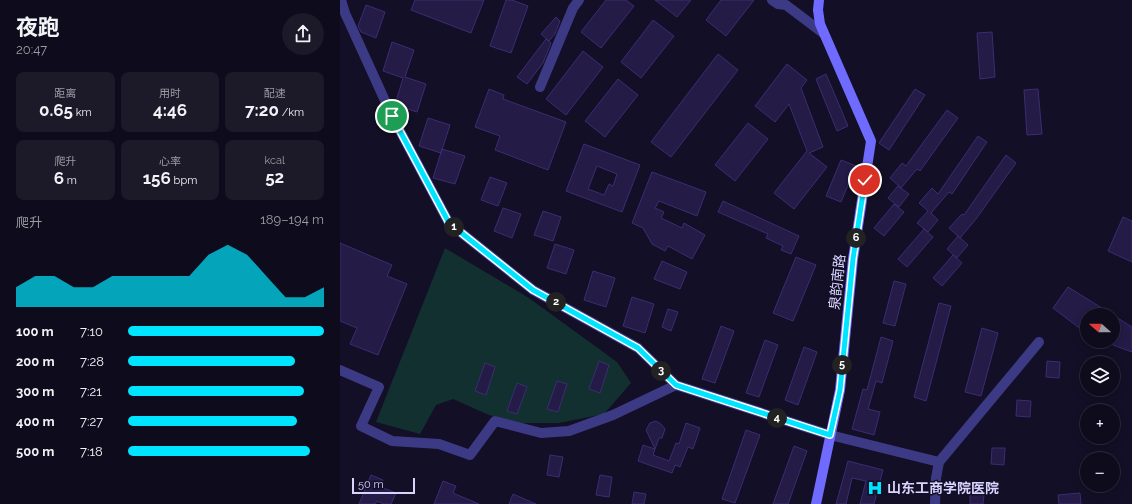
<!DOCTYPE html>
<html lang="zh">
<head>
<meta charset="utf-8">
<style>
  body { margin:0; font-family:Raleway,"Noto Sans SC",sans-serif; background:#1c1929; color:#f1f3f6; height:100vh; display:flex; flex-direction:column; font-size:15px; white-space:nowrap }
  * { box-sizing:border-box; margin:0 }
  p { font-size:13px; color:#9b9ba3 }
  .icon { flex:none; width:22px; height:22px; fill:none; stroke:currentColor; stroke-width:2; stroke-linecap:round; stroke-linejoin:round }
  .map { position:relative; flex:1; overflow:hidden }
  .sheet { display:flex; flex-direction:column; background:#0e0b1c; width:340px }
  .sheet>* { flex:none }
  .needle { width:26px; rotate:291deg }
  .tools { position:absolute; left:740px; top:308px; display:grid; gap:8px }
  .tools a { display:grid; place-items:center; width:40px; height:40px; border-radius:50%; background:#0e0b1c; box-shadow:0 2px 10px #0003,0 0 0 1px #2e2b3b; font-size:20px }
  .scale { position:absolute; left:12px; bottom:10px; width:63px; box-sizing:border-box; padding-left:4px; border:2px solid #d9d4ff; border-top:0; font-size:11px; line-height:14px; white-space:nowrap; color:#d9d4ff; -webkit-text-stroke:3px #130f26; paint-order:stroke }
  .pin { position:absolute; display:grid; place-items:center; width:34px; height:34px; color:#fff; margin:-17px; border:2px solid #fff; border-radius:50%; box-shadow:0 1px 4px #0007 }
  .km { position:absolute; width:20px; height:20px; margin:-10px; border-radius:50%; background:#222; color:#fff; font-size:11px; line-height:20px; text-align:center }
  .round { display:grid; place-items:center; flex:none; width:42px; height:42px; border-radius:21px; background:#1c1929 }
  .summary { display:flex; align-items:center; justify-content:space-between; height:68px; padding:0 16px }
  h1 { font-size:22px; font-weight:700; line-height:30px }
  .metrics { display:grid; grid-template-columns:repeat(3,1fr); gap:6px; height:68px; padding:4px 16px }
  .metrics div { display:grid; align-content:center; border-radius:8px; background:#1c1929; text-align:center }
  .metrics b { font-size:17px; font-weight:700 }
  .metrics small { font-size:11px; font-weight:400 }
  .metrics p { font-size:11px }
  .chart { height:112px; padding:8px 16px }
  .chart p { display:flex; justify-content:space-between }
  .chart svg { width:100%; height:72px; margin-top:4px; fill:#00e5ff; opacity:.7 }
  ul { padding:0 16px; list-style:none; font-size:13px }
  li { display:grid; grid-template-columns:64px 48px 1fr; align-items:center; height:30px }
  li i { height:10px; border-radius:5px; background:#00e5ff }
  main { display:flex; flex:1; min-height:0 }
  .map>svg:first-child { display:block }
</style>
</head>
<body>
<main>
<section class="sheet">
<div class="summary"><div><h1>夜跑</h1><p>20:47</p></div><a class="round"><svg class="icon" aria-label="share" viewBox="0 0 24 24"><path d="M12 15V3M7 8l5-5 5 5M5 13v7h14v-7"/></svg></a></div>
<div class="metrics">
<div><p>距离</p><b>0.65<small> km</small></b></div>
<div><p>用时</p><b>4:46</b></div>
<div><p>配速</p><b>7:20<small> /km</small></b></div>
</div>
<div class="metrics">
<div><p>爬升</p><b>6<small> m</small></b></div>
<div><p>心率</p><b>156<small> bpm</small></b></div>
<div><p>kcal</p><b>52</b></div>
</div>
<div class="chart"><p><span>爬升</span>189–194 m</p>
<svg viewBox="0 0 160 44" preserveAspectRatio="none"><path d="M0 44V32L10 25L20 25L30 32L40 32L50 25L60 25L70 25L80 25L90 25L100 12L110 6L120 12L130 25L140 38L150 38L160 32V44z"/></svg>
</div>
<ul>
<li><b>100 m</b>7:10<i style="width:100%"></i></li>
<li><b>200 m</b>7:28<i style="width:85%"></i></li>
<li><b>300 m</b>7:21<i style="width:90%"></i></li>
<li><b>400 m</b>7:27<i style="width:86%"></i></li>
<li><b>500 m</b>7:18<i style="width:93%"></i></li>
</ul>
</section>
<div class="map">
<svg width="792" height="504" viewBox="0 0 792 504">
  <rect width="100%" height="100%" fill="#130f26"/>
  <path fill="#12302f" d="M105 248 189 298 277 362 291 383 264 414 219 423H182L149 415 113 399 96 405 80 434 36 422Z"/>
  <path fill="#241b47" stroke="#3b2d73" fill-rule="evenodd" d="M75 0H144L131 33 71 10Z
    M166 0H172L188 6 171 53 150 46Z
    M266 0H286L294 6 261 48 241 32Z
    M315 0H351L337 17Z
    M381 0H414L386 36 366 20Z
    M26 5 45 12 36 38 21 32 18 26Z
    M216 17 220 21 215 34 209 41 201 34Z
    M313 20 334 36 301 78 281 62Z
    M652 32 655 77 640 79 637 33Z
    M206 39 211 43 203 63 187 84 177 77Z
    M52 42 74 50 65 77 86 84 77 112 55 105 63 78 43 71Z
    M243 51 263 67 226 115 206 99Z
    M378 54 398 70 331 157 311 142Z
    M447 64 467 80 461 88 483 147 469 153 487 167 454 209 434 193 467 151 449 104 435 122 415 106Z
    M486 74 508 126 497 131 476 79Z
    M278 79 298 95 265 137 245 121Z
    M149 89 164 95 163 99 226 122 208 170 155 150 160 136 135 127Z
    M575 89 585 95 549 150 539 143Z
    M698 89 702 134 687 135 684 90Z
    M607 110 618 118 580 171 577 169 561 188 550 178 562 163 566 166Z
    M88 118 110 125 101 153 79 146Z
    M408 123 428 139 395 181 375 165Z
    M638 136 647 142 612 194 609 192 591 213 598 220 588 232 577 223 588 211 579 203 592 188 598 194Z
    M244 144 300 165 282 212 226 191ZM257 166 277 174 273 186 269 184 264 195 248 189Z
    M102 149 125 156 115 184 93 178Z
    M666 155 676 163 636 219 620 238 609 228 622 214 624 215Z
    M501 160 516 166 501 202 486 196Z
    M312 172 366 192 357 216 319 201 315 208 324 212 321 218 342 228 344 223 365 235 352 259 328 246 325 251 312 244 303 228 292 223Z
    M150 177 167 183 158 206 141 200Z
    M558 186 569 194 559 207 548 198Z
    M383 201 459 236 451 254 441 250 443 246 426 238 428 234 378 212Z
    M554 204 564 212 544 236 534 228Z
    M163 208 181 214 172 238 154 231Z
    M203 211 221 217 213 241 194 235Z
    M783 217 792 221V262L768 251Z
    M584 229 593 237 567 267 558 259Z
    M618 236 628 245 617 258 607 249Z
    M0 243 52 265 47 276 67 284 38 355 10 344 17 328 0 321Z
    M215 244 234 250 226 274 207 268Z
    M613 255 622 263 602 286 593 278Z
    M456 257 476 265 453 321 433 313Z
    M322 261 347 272 340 289 314 279Z
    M253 271 275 278 266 307 244 300Z
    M554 281 566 284 555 326 543 323Z
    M728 287 773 315H747V332L738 327 713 308Z
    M292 297 314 304 305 333 283 326Z
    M599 303 611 306 586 401 574 397Z
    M328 309 338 312 331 331 322 327Z
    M773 315 792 327V352L773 345Z
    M381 326 394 331 375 383 362 379Z
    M642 328 658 333 641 396 625 392Z
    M541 337 553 341 542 383 536 381 528 409 540 412 534 435 512 429 523 389 527 390Z
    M425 340 438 345 419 397 406 393Z
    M464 347 477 352 458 405 445 400Z
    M259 361 269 365 260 393 249 389Z
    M707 361 720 362 719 378 706 377Z
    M145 363 155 367 146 395 135 391Z
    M217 381 227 384 218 412 207 409Z
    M177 383 187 387 177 414 167 411Z
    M677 400 691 401 690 417 676 416Z
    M316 421 321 424 325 429 322 438H319L315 449 306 430 310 423Z
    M346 423 360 428 353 449 348 447 340 467 335 465 332 473 298 461 303 445 315 449 313 455 329 461 336 443 339 444Z
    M406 430 420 435 395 503 382 499Z
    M454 446 467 451 448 504H433Z
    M652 448H665L664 465 651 464Z
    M210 455 223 457 219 477 207 475Z
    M508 461 543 470 534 504H520L526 481 512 478 506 504H496Z
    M31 475 43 480 41 487 56 493 51 504H44L37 501 35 504H19Z
    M260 475 272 477 269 497 256 495Z
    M103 481 116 486 113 493 139 504H94Z
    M294 492 306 494 304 504H292Z
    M740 493 741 504H719L718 495Z
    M173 494 196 504H169Z
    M630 494 644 495 643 504H630Z"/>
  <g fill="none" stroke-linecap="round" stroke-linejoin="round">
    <path stroke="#3d3a85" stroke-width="10" d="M1 0 5 13 52 116 109 223 193 290 298 348 336 385
      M432 0 438 4 446 5 483 33
      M200 87 233 8 239 0
      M0 370 39 387 21 426 52 441 99 444 130 455 155 421 201 433 229 431 273 415 336 385 490 435 599 462
      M595 504 596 478 599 462 699 342"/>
    <path stroke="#6f6bff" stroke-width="10" d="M476 504 500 390 513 259 531 141 480 24 478 10 479 0"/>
  </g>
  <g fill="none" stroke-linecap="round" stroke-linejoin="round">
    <g stroke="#fff" stroke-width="8">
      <path id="route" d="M52 116 109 223 193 290 298 348 336 385 490 435 500 390 513 259 525 180"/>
    </g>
    <use href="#route" stroke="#00e5ff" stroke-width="5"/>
  </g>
  <defs>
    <g id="hospital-bare" transform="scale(1.2)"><path d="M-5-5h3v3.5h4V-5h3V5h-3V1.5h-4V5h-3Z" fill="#00e5ff" stroke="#130f26" stroke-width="2.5" paint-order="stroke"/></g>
  </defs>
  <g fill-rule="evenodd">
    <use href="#hospital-bare" x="535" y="488"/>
  </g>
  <g text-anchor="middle" stroke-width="3" stroke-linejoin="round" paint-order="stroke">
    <g font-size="14" fill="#d9d4ff" stroke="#130f26">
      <text transform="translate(497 282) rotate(-84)" y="5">泉韵南路</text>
    </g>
    <g font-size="14" font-weight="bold" fill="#d9d4ff" stroke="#130f26" text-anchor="start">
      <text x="547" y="493">山东工商学院医院</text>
    </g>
  </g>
</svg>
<div class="tools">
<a><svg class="needle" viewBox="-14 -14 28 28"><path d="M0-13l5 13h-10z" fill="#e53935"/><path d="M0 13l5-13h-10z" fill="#9b9ba3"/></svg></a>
<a><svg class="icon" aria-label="layers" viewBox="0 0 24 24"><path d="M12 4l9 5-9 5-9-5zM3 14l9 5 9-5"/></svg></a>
<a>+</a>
<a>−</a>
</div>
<div class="scale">50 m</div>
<div class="pin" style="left:52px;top:116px;background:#1e9e55"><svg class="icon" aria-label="arrive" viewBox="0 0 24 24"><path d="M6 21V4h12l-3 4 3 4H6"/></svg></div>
<div class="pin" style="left:525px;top:180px;background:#d93025"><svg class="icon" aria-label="check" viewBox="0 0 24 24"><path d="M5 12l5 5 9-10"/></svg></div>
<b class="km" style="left:114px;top:227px">1</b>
<b class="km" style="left:216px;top:302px">2</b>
<b class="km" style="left:321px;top:371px">3</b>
<b class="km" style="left:437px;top:418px">4</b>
<b class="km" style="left:502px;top:365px">5</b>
<b class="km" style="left:516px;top:238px">6</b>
</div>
</main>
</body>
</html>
